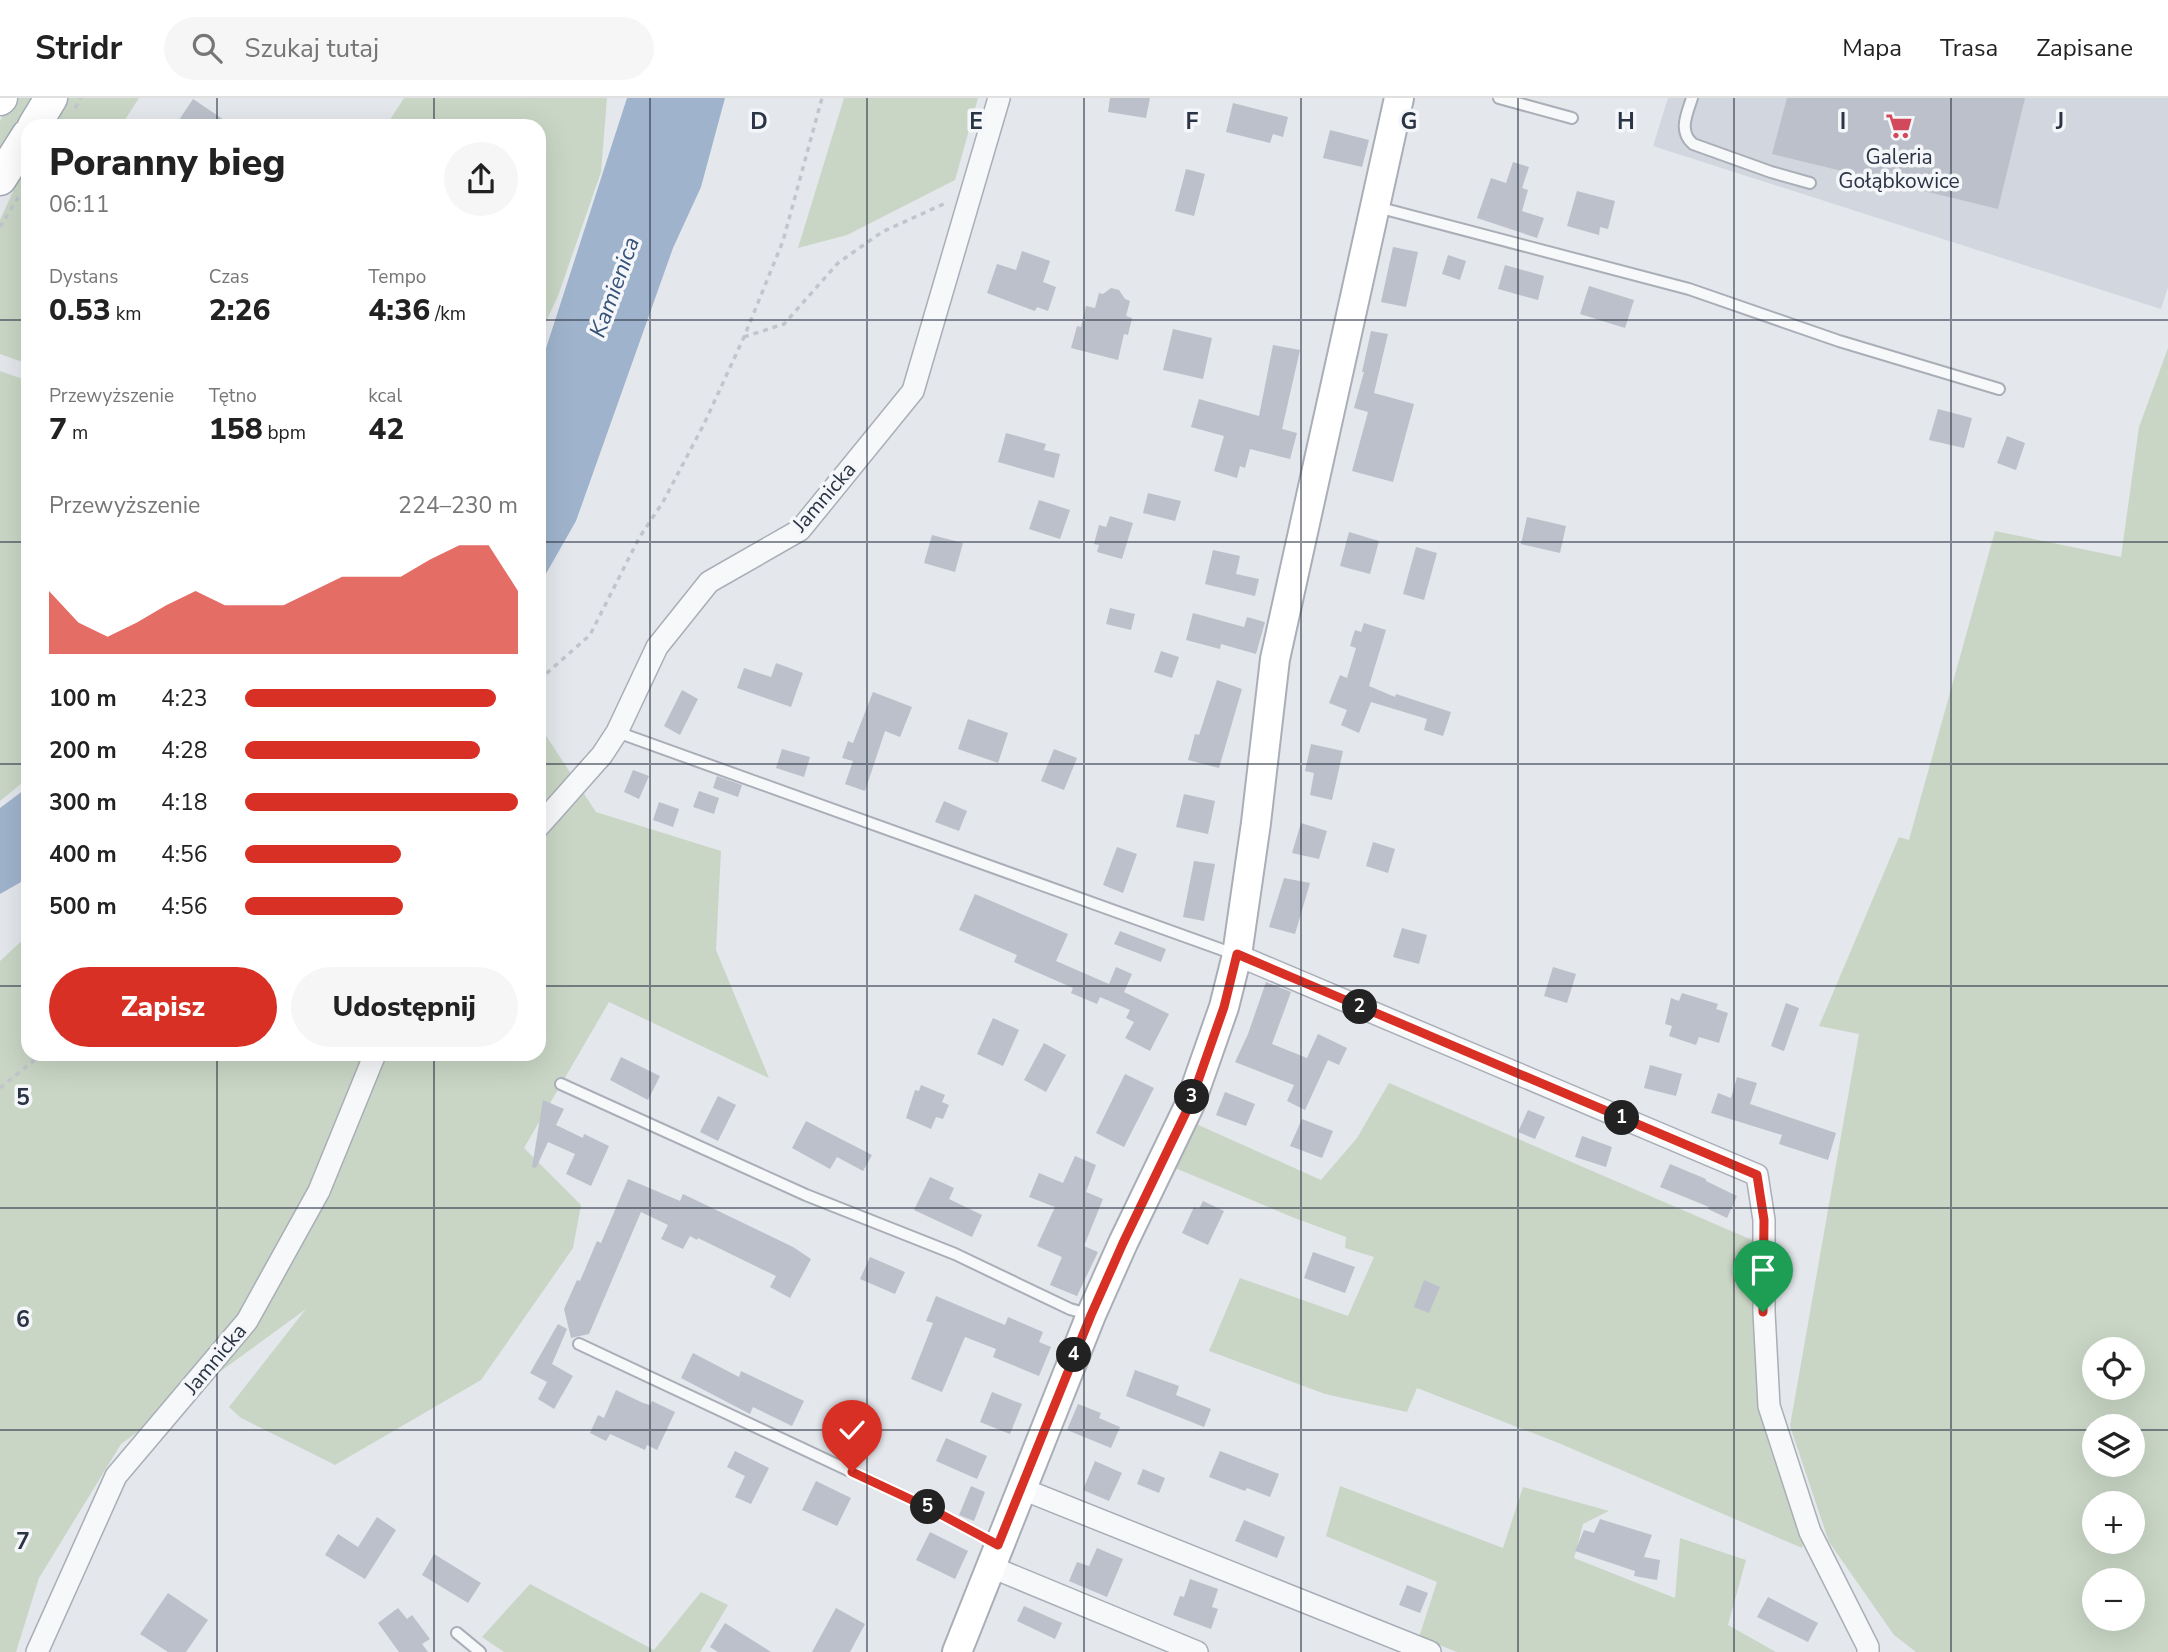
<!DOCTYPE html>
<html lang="pl">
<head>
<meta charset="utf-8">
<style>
  body { margin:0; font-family:"Nunito Sans",sans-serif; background:#f6f6f6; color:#222; height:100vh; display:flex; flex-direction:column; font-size:26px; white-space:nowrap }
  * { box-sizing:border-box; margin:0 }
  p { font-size:23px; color:#767676 }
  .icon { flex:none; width:38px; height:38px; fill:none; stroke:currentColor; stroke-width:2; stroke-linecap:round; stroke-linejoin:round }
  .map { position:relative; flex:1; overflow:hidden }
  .details { position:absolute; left:21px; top:21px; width:525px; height:942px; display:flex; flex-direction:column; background:#fff; border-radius:21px; box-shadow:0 7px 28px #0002 }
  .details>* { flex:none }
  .buttons { position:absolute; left:2082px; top:1239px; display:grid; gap:14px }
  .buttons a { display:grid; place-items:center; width:63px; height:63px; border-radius:50%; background:#fff; box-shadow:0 7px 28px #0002; font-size:35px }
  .pin { position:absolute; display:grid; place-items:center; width:60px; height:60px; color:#fff; margin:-72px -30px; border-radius:50% 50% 50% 0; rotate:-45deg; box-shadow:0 0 7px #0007 }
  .pin .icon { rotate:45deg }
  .km { position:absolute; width:35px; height:35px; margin:-18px; border-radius:50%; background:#222; color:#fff; font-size:19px; line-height:35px; text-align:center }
  .round { display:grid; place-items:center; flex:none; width:74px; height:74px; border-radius:37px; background:#f6f6f6 }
  .headline { display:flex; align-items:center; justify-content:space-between; height:119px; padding:0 28px }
  h1 { font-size:38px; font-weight:800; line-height:52px }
  .metrics { display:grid; grid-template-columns:repeat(3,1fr); gap:10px; height:119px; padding:7px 28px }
  .metrics div { display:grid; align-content:center }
  .metrics b { font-size:30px; font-weight:800 }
  .metrics small { font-size:19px; font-weight:400 }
  .metrics p { font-size:19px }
  .chart { height:196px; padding:14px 28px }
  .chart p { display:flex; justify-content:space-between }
  .chart svg { width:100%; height:126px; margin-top:7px; fill:#d93025; opacity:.7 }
  .button { display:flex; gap:14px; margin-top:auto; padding:14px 28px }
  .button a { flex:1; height:80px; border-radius:42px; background:#d93025; color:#fff; font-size:28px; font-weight:800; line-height:80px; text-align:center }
  .button a+a { background:#f6f6f6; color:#222 }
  ul { padding:0 28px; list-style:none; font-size:23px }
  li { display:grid; grid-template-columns:112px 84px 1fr; align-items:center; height:52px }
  li i { height:18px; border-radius:9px; background:#d93025 }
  header { display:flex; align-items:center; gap:42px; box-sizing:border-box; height:98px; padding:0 35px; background:#fff; border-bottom:2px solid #e0e0e0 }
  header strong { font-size:33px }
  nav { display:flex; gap:38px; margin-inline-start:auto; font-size:24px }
  .search { width:490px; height:63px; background:#f6f6f6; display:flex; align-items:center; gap:18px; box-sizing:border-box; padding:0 24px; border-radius:38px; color:#767676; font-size:26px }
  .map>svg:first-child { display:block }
</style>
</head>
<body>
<header>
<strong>Stridr</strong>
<div class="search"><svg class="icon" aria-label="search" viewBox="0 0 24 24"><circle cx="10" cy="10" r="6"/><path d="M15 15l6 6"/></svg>Szukaj tutaj</div>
<nav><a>Mapa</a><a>Trasa</a><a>Zapisane</a></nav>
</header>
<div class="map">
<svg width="2168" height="1554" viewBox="0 0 2168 1554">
  <rect width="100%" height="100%" fill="#e4e7ec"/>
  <path fill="#d2d6de" d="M1668 0H2168V189L2161 211 1653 48Z"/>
  <path fill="#c9d6c5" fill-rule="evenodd" d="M12 0H35L0 57V23Z
    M66 0H139L121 28H48Z
    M404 0H607L601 74 558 198 539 238V28H386Z
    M844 0H978L955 82 847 137 798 150Z
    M28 61V266L0 256V122Z
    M2168 250V1554H1916L1894 1537 1829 1444 1790 1328 1859 936 1819 928 1899 739 1909 742 1995 433 2121 459 2139 329ZM2095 1251H2133V1290H2095ZM2095 1328H2133V1367H2095ZM2095 1405H2133V1444H2095ZM2095 1482H2133V1521H2095Z
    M0 273 28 283V680L0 703Z
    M539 627 596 714 721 753 716 852 769 980 609 904 524 1050 581 1107 573 1150 481 1282 335 1367 241 1320 229 1309 306 1211 121 1346 39 1480 16 1554H0V863L28 837V956H539Z
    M1389 985 1752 1142 1764 1331 1797 1430 1806 1434 1802 1450 1561 1346 1417 1290 1407 1314 1325 1296 1209 1253 1240 1180 1348 1218 1374 1159 1345 1150 1346 1139 1292 1119 1175 1070 1194 1025 1321 1082 1357 1040Z
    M1340 1388 1503 1450 1523 1389 1609 1413 1583 1426 1574 1460 1675 1500 1680 1440 1746 1462 1728 1527 1776 1554H1457L1419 1539 1437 1484 1326 1438Z
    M530 1486 654 1552 701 1494 728 1507 700 1554H504L482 1539Z"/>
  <path fill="#9fb4cc" d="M627 0H725L701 89 673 150 576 423 539 488V272Z
    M28 689V780L0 796V710Z"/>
  <path fill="#bbc0ca" d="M1110 0H1150L1146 20 1108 14Z
    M1787 0H2025L1998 111 1772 56Z
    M193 1 233 28H175Z
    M1233 5 1288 19 1283 39 1273 36 1270 45 1226 34Z
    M1330 32 1369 42 1362 69 1323 60Z
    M1513 64 1529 69 1522 90 1528 92 1522 113 1544 120 1537 140 1477 120 1491 80 1506 85Z
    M1186 71 1205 76 1194 118 1175 113Z
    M1577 93 1615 103 1608 131 1600 129 1599 137 1567 128Z
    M1393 149 1418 154 1406 209 1381 204Z
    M1022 153 1050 163 1043 184 1056 189 1048 213 1037 209 1035 213 987 195 997 166 1016 172Z
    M1448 157 1466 163 1460 182 1442 176Z
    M1505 167 1544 178 1538 202 1498 191Z
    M1589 188 1634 202 1625 230 1580 216Z
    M1111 190 1119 192 1125 201 1130 203 1126 218 1132 220 1128 237 1124 236 1118 262 1071 250 1077 228 1081 229 1086 208 1095 210 1099 195 1103 196Z
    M1173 231 1212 240 1203 281 1163 272Z
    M1371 233 1388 236 1374 295 1414 306 1393 384 1352 373 1368 314 1354 310 1364 274H1362Z
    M1273 247 1300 252 1282 331 1297 335 1290 361 1250 351 1245 370 1240 368 1237 380 1214 373 1224 338 1191 329 1199 301 1259 318Z
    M1938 311 1972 320 1964 350 1929 342Z
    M1006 335 1046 346 1044 352 1060 356 1054 380 998 364Z
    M2007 338 2025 345 2016 372 1997 365Z
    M1148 395 1181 403 1175 423 1143 415Z
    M1039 402 1070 412 1060 441 1029 431Z
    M1110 418 1133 425 1122 461 1097 454 1099 447 1094 446 1099 427 1106 429Z
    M1527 419 1566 428 1560 455 1521 446Z
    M1349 434 1379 443 1370 476 1340 468Z
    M932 437 963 445 955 474 924 465Z
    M1416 449 1437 455 1424 502 1403 496Z
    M1213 452 1240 458 1236 476 1259 481 1255 498 1205 486Z
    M1110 510 1135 516 1131 532 1106 526Z
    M1193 515 1244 529 1247 519 1265 524 1256 556 1221 546 1220 551 1186 542Z
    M1364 525 1386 532 1369 588 1395 599 1396 596 1451 614 1443 638 1424 632 1427 621 1371 604 1359 635 1341 627 1347 612 1329 605 1340 577 1347 580 1356 550 1350 548 1355 532 1361 534Z
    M1161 553 1179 559 1172 580 1154 574Z
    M776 565 803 575 791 609 737 590 744 570 771 579Z
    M1217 582 1242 591 1219 670 1188 662 1195 636 1199 637Z
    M682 592 698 601 680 637 664 628Z
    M873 594 912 609 900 639 885 633 865 693 845 686 853 663 842 660 848 643 853 645Z
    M968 621 1008 635 998 665 958 651Z
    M1311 646 1343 653 1332 702 1310 697 1314 675 1305 673Z
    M782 651 810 659 804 679 776 670Z
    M1054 651 1077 660 1064 692 1041 683Z
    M633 672 649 678 639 701 624 694Z
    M717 678 742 687 738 699 713 690Z
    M699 693 719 700 714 716 693 709Z
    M1184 696 1215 703 1208 736 1176 729Z
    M944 703 967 713 959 733 935 724Z
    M659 704 679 711 673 729 653 722Z
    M1301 725 1327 733 1319 761 1292 755Z
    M1373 744 1395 751 1388 775 1366 768Z
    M1117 749 1137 756 1123 795 1103 787Z
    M1194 763 1215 766 1204 823 1183 819Z
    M1284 780 1310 785 1295 836 1269 829Z
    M975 796 1068 836 1056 863 1109 886 1116 869 1132 876 1124 894 1169 916 1150 953 1125 940 1134 924 1126 920 1130 912 1100 899 1097 906 1071 895 1073 890 1014 864 1017 857 959 832Z
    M1402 830 1427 837 1419 866 1393 859Z
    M1120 833 1166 851 1161 864 1114 846Z
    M1553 869 1576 876 1567 905 1544 898Z
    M1266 884 1291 894 1272 946 1307 960 1318 936 1347 950 1339 967 1328 962 1305 1012 1287 1003 1294 987 1235 964 1248 936Z
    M1682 895 1718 906 1716 911 1728 915 1719 945 1699 939 1696 947 1669 938 1672 928 1665 926 1671 900 1679 903Z
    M1786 905 1799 910 1784 953 1771 948Z
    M993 920 1019 932 1003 968 977 956Z
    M1044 945 1066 957 1046 994 1024 982Z
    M621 959 660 978 648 1002 610 982Z
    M1650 967 1682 976 1676 998 1644 990Z
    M1125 976 1154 990 1124 1049 1096 1035Z
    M1737 979 1757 985 1750 1006 1836 1035 1828 1062 1779 1046 1782 1037 1711 1015 1718 995 1731 1000Z
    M921 987 945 997 942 1004 949 1007 943 1021 936 1019 931 1031 906 1020 915 992 919 993Z
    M1225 994 1255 1006 1246 1028 1216 1017Z
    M718 998 736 1007 718 1043 700 1034Z
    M543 1002 564 1011 556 1027 583 1040 584 1036 609 1048 591 1088 566 1076 575 1056 548 1044 536 1070 532 1069Z
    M1528 1012 1545 1019 1535 1041 1518 1034Z
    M1302 1021 1333 1033 1322 1060 1290 1048Z
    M806 1023 872 1057 863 1073 837 1059 830 1071 792 1050Z
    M1582 1038 1612 1049 1606 1069 1575 1059Z
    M1075 1058 1096 1067 1086 1094 1103 1101 1084 1148 1098 1154 1077 1198 1050 1187 1062 1159 1037 1148 1055 1109 1029 1099 1039 1075 1063 1085Z
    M1670 1066 1706 1081V1083L1737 1098 1727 1120 1708 1111 1709 1109 1660 1089Z
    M930 1079 954 1090 949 1101 982 1117 972 1139 914 1112Z
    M628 1081 680 1103 683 1096 793 1149 811 1161 790 1200 770 1189 776 1178 698 1140 697 1142 690 1138 683 1151 661 1141 668 1127 641 1114 589 1236 571 1240 564 1211 577 1182 580 1183 597 1143 601 1145Z
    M1203 1103 1224 1113 1208 1147 1182 1135 1194 1109 1199 1111Z
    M1313 1154 1355 1169 1345 1195 1304 1180Z
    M870 1159 905 1174 895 1196 860 1181Z
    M1424 1182 1440 1189 1429 1215 1414 1209Z
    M936 1198 1005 1227 1008 1219 1043 1234 1039 1244 1051 1249 1039 1278 993 1259 996 1251 965 1239 942 1294 911 1281 933 1225 926 1223Z
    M558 1226 567 1231 552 1266 573 1278 554 1311 538 1301 547 1284 530 1275Z
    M693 1255 739 1279 741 1273 804 1303 792 1328 753 1309 750 1316 681 1280Z
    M1135 1272 1179 1288 1176 1297 1211 1311 1204 1329 1126 1298Z
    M616 1292 643 1305 650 1307 652 1303 675 1314 657 1352 647 1347 645 1352 610 1336 606 1343 590 1335 598 1317 604 1320Z
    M992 1294 1022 1306 1010 1336 980 1324Z
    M1078 1306 1101 1315 1099 1320 1120 1329 1111 1350 1067 1332Z
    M946 1340 987 1358 977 1381 936 1363Z
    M735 1353 769 1370 751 1406 735 1399 745 1378 727 1369Z
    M1220 1353 1279 1376 1270 1399 1247 1390 1245 1393 1209 1379Z
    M1095 1363 1122 1375 1109 1403 1083 1392Z
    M1143 1371 1165 1380 1159 1395 1137 1386Z
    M816 1383 851 1400 837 1428 802 1412Z
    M971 1388 985 1394 974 1423 959 1417Z
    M377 1419 396 1432 365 1481 325 1457 338 1436 358 1449Z
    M1600 1421 1652 1437 1644 1459 1660 1462 1657 1482 1634 1478 1635 1473 1575 1453 1584 1432 1594 1435Z
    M1244 1422 1285 1439 1277 1460 1235 1443Z
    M930 1434 968 1453 955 1481 916 1462Z
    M1097 1450 1123 1461 1107 1499 1069 1483 1077 1464 1089 1468Z
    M434 1456 481 1485 468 1505 422 1477Z
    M1190 1481 1218 1491 1212 1509 1218 1511 1211 1531 1173 1517 1180 1498 1184 1499Z
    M1407 1487 1428 1495 1420 1515 1399 1507Z
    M168 1495 208 1522 186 1554H168L140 1536Z
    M1768 1499 1818 1525 1808 1544 1757 1519Z
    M1024 1508 1062 1525 1055 1541 1017 1523Z
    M398 1510 407 1521 412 1517 430 1541 422 1546 428 1554H399L378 1525Z
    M836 1510 865 1526 850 1554H812Z
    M725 1525 771 1554H718L710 1549Z"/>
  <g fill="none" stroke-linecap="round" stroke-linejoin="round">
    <g stroke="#a9aeb7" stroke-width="14">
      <path id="lane" d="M1499 0 1572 20
        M1692 0C1687 16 1678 33 1693 46L1771 74 1810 85
        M1377 109 1689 191 1839 243 1999 291
        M617 634 1234 856
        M561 986 806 1097 955 1156 1070 1211 1091 1217
        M579 1246 929 1410 998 1447
        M457 1535 480 1554"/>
    </g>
    <g stroke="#a9aeb7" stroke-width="24">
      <path id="street" d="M539 728 602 657 617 634 657 549 709 484 800 432 913 293 999 0
        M1237 857 1757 1077 1764 1122V1214L1769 1308 1810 1434 1868 1549V1554
        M1020 1390 1430 1554
        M989 1468 1197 1554
        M37 1554 116 1378 247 1223 319 1093 375 956"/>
    </g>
    <g stroke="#a9aeb7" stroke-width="32">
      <path id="secondary" d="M957 1554 1091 1217 1123 1145 1190 1006 1224 909 1237 857 1256 725 1275 561 1399 0"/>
    </g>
    <g stroke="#a3abb8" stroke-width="35">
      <path id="primary" d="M0 1 1 0
        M34 28 51 0
        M0 81 28 37"/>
    </g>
    <path stroke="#c2c5cb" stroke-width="3.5" stroke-dasharray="5 5" stroke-linecap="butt" d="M75 10 81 0
      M0 129 19 98
      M744 239 784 226 838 165 882 134 948 104
      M539 582 590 537 639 440 663 404 704 326 744 239 783 143 822 0
      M0 990 42 956"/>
    <use href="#lane" stroke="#f7f8fa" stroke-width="10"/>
    <use href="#street" stroke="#f7f8fa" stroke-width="21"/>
    <use href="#secondary" stroke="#fff" stroke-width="28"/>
    <use href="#primary" stroke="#fff" stroke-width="32"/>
  </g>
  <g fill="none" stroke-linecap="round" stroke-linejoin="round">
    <g stroke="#fff" stroke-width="14">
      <path id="route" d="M852 1374 929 1410 998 1447 1091 1217 1123 1145 1190 1006 1224 909 1237 856 1757 1077 1764 1122 1763 1214"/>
    </g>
    <use href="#route" stroke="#d93025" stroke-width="9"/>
  </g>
  <path fill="none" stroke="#2b3445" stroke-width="2" stroke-opacity="0.55" d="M217 0V28M434 0V28M650 0V1554M867 0V1554M1084 0V1554M1301 0V1554M1518 0V1554M1734 0V1554M1951 0V1554M0 222H28M539 222H2168M0 444H28M539 444H2168M0 666H28M539 666H2168M0 888H28M539 888H2168M217 956V1554M434 956V1554M0 1110H2168M0 1332H2095M2133 1332H2168"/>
  <defs>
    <g id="supermarket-bare" transform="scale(2.1)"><path d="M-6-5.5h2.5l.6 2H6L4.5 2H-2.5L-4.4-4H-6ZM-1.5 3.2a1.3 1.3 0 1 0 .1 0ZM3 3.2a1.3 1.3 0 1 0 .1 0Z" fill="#d1495b" stroke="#f4f6f9" stroke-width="2.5" paint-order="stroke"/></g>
  </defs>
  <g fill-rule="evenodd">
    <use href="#supermarket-bare" x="1899" y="28"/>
  </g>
  <g text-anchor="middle" stroke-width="7" stroke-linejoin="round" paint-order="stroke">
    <g font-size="21" fill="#2b3445" stroke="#f4f6f9">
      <text x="1899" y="66">Galeria<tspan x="1899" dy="24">Gołąbkowice</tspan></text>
    </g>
    <g font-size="21" fill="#2b3445" stroke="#f4f6f9">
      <text transform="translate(824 399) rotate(-49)" y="7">Jamnicka</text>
      <text transform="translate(215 1261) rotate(-50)" y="7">Jamnicka</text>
    </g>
    <g font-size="23" font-style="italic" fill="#34527a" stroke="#f4f6f9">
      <text transform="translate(614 189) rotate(-70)" y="8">Kamienica</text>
    </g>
  </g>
  <g font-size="23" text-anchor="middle" font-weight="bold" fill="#2b3445" stroke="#f4f6f9" stroke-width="7" stroke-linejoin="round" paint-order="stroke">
    <text x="759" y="31">D</text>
    <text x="976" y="31">E</text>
    <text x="1192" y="31">F</text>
    <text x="1409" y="31">G</text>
    <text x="1626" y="31">H</text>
    <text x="1843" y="31">I</text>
    <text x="2060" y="31">J</text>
    <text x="23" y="1007">5</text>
    <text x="23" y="1229">6</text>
    <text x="23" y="1451">7</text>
  </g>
</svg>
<div class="buttons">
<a><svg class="icon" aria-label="locate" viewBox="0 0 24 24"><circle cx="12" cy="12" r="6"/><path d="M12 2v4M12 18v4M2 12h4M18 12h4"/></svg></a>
<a><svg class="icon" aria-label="layers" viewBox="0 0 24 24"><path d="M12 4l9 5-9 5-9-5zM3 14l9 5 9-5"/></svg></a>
<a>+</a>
<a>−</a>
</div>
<div class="pin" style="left:1763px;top:1214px;background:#1e9e55"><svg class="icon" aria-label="arrive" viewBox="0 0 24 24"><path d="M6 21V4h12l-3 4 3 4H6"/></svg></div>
<div class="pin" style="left:852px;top:1374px;background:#d93025"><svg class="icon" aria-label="check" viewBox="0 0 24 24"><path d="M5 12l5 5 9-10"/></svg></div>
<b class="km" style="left:1622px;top:1020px">1</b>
<b class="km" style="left:1360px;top:909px">2</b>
<b class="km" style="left:1192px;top:999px">3</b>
<b class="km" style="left:1074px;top:1257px">4</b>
<b class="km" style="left:928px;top:1409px">5</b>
<section class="details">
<div class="headline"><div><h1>Poranny bieg</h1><p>06:11</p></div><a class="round"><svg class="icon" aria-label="share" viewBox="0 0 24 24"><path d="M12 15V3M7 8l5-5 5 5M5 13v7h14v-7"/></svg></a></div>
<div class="metrics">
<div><p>Dystans</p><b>0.53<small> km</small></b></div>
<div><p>Czas</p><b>2:26</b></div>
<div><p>Tempo</p><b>4:36<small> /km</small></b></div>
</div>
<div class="metrics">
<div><p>Przewyższenie</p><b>7<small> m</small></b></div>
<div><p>Tętno</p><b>158<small> bpm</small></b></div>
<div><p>kcal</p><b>42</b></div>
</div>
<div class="chart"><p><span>Przewyższenie</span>224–230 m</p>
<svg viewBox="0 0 160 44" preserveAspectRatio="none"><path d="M0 44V22L10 33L20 38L30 33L40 27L50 22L60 27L70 27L80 27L90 22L100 17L110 17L120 17L130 11L140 6L150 6L160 22V44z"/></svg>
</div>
<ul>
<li><b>100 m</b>4:23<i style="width:92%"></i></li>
<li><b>200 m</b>4:28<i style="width:86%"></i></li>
<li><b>300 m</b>4:18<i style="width:100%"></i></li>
<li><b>400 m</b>4:56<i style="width:57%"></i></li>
<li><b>500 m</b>4:56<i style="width:58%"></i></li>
</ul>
<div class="button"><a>Zapisz</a><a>Udostępnij</a></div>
</section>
</div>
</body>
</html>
